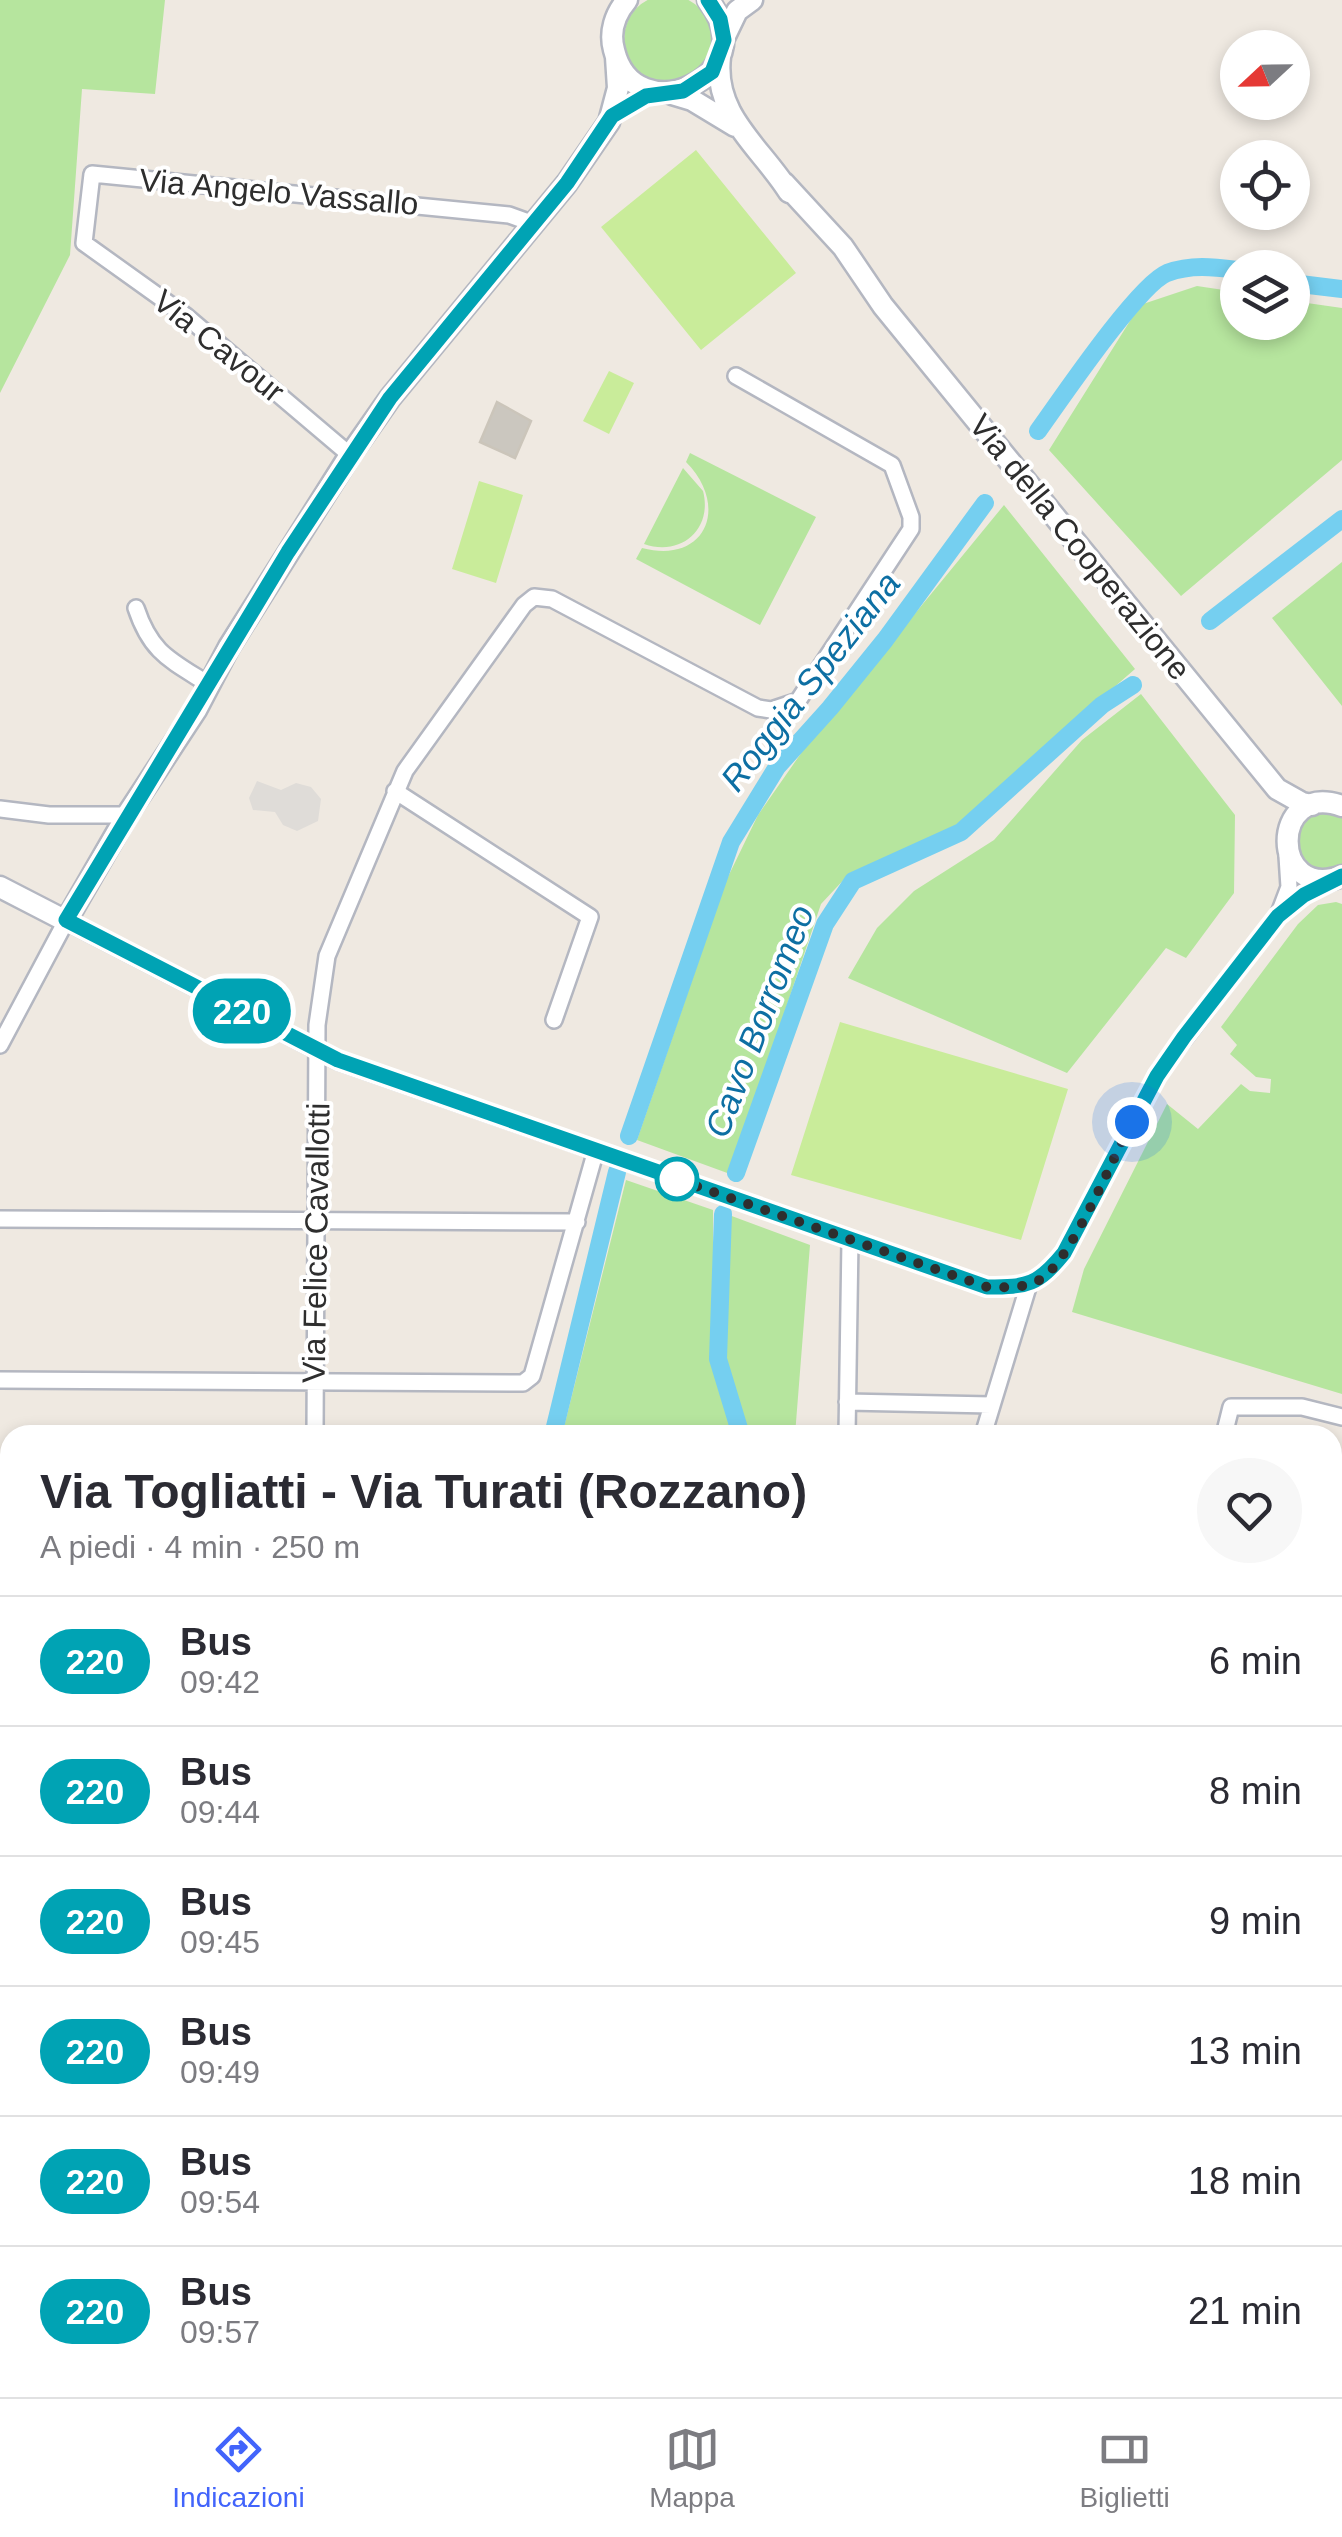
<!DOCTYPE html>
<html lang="it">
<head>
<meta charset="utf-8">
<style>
	:root { --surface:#fff; --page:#f7f7f7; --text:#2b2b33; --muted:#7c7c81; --line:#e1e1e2; --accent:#4264fb }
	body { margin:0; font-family:Arial,sans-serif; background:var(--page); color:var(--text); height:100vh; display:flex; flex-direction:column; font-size:38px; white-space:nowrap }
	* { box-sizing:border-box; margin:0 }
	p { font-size:32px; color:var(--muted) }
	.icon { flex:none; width:55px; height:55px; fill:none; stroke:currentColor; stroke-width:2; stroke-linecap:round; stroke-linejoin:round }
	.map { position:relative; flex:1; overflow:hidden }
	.side { position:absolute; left:0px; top:1425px; width:1342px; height:972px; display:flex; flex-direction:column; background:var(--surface); border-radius:30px 30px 0 0; box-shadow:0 5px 15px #0003 }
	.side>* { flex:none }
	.badge { padding:0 20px; border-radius:32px; font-size:35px; line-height:65px }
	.needle { width:65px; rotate:248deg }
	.tools { position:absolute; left:1220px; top:30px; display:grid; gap:20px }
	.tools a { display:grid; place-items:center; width:90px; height:90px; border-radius:50%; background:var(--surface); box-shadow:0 5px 15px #0003; font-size:50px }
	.you { position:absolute; width:50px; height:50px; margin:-25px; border:8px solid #fff; border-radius:50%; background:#1a73e8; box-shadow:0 0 0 15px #1a73e833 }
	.map>.badge { position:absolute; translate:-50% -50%; box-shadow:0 0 0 5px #fff }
	.round { display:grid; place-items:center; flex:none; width:105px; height:105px; border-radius:52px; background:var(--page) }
	.summary { display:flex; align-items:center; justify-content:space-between; height:170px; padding:0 40px }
	h1 { font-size:48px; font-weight:600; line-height:75px }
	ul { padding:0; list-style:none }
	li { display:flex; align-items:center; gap:30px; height:130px; padding:0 40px; border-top:2px solid var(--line) }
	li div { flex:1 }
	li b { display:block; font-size:38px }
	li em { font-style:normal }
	li .badge { min-width:110px; font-weight:700; text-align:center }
	.tabs { display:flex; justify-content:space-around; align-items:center; height:140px; border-top:2px solid var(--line); background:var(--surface); font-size:28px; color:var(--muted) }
	.tabs a { display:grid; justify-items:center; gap:5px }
	.tabs .selected { color:var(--accent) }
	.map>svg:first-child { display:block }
	.green { fill:#b6e59e }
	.pitch { fill:#c9ec9a }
	.plaza { fill:#dfdcd8 }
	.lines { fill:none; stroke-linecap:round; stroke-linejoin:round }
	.canal { stroke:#75cff0; stroke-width:18 }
	.building { fill:#cbc7bf; stroke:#cbc5ba; stroke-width:2.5 }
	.minor-casing { stroke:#b4b7c1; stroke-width:20 }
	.tertiary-casing { stroke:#b4b7c1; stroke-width:25 }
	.primary-casing { stroke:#c9c9c9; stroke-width:30 }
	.minor { stroke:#fff; stroke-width:15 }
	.tertiary { stroke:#fff; stroke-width:20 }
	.primary { stroke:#f2d163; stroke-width:25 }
	.line-casing { stroke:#fff; stroke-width:22 }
	.line { stroke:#00a3b4; stroke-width:15 }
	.walk { stroke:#2e2e2e; stroke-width:10; stroke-dasharray:0 18 }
	.stop-dot { fill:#fff; stroke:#00a3b4; stroke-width:5 }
	.labels { text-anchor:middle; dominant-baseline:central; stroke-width:8; stroke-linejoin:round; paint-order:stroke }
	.street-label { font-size:32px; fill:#2e2e2e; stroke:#fff }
	.water-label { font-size:35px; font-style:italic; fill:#0d6fa3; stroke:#fff }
</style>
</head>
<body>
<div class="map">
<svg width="1342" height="2397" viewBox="0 0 1342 2397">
	<rect width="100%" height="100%" fill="#efe9e1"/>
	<path class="green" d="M624 39a44 44 0 1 1 88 0a44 44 0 1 1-88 0Z
		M0 0H165L155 94 82 89 70 255 0 393Z
		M1197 286 1237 292 1238 322H1292L1293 301 1342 308V460L1181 596 1049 450 1140 305Z
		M690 453 816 517 760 625 636 559 642 548C706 565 730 506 686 462Z
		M683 468 703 491C713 529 681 557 644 544Z
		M1004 505 1135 669 956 825 904 852 850 873 821 904 730 1174 637 1140 726 881 758 815 804 749Z
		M1342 562V706L1272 618Z
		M1141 694 1235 815 1234 893 1186 958 1166 948 1067 1073 848 978 877 928 914 891 994 840 1082 740Z
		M1318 812 1342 816V867C1301 884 1278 829 1318 812Z
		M1336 902 1342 904V1394L1072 1312 1084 1269 1167 1104 1198 1129 1241 1084 1250 1091 1270 1093 1271 1079 1256 1077 1230 1054 1237 1045 1221 1027 1298 924 1318 905Z
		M626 1180 713 1210V1360L733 1435H562Z
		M729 1215 810 1245 795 1435H746L725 1356Z
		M1333 1680H1342V1821L1333 1830Z
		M10 1805V1908L0 1914V1811Z
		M56 2388H172L178 2397H62Z
		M535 2388H736L718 2397H542Z"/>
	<path class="pitch" d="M696 150 796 273 701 350 601 227Z
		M609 371 634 383 609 434 583 421Z
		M479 481 523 495 496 583 452 569Z
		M840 1022 1068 1089 1021 1240 791 1175Z"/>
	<path class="plaza" d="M257 781 281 790 296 783 311 787 321 799 318 821 297 831 283 825 275 812 253 810 249 798Z"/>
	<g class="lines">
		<path class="canal" d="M1292 283 1342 289
			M1038 431C1061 399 1138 285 1167 273 1191 264 1214 267 1238 270
			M1210 621 1342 519
			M629 1136 731 842 777 767 830 708 885 640 985 503
			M736 1173 825 924 853 881 961 832 1102 705 1133 685
			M723 1214 718 1359 741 1435
			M553 1435 617 1172
			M0 1787 10 1780
			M0 2247 10 2237
			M0 2308 10 2298"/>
	</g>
	<path class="building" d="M497 402 531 421 515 458 480 442Z"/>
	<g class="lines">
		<g class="minor-casing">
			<path id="minor" d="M350 455 186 316 84 243 92 174 509 215 534 224
				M136 608C151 653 170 660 208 684
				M395 791 590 917 554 1020
				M0 809 49 815H127
				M1281 913 1304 895 1334 881
				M0 1045 66 921 338 1061 987 1287C1028 1287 1038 1285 1064 1253L1161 1069 1278 916 1289 887 1287 856
				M0 1219 577 1222
				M0 1380 523 1383 532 1376 596 1150
				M847 1402 991 1405
				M315 1435 317 1025 327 956 405 771 524 605 534 597 552 599 758 708 771 710 798 701 911 529V517L892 465 736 376
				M847 1435 850 1240
				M983 1435 1029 1284
				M1224 1435 1231 1407H1302L1342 1417
				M1332 1510H1342
				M0 1531H10"/>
		</g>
		<g class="tertiary-casing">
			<path id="tertiary" d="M627 0C615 14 609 32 614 50 634 135 768 77 708 0
				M724 38 737 11 752 0
				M720 57C713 116 761 147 789 192
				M672 94 692 100 735 126
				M784 183 843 247 883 306 1277 789 1302 803 1312 805
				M1342 806C1269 780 1270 903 1342 876
				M0 887 66 921 127 815 196 710 229 647 350 455 390 398 567 183 609 122 618 88 616 57"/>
		</g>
		<g class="primary-casing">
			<path id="primary" d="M0 1567H10
				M1332 1571H1342"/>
		</g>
		<use href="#minor" class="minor"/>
		<use href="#tertiary" class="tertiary"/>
		<use href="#primary" class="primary"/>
	</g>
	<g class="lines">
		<g class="line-casing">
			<path id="line" d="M708 0 720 19 724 40 712 72 683 91 646 96 612 116 567 183 390 398 288 552 66 920 338 1060 987 1287C1028 1287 1038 1285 1064 1253L1157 1076 1184 1037 1278 916 1304 895 1342 876"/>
		</g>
		<use href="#line" class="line"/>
		<path class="walk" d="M677 1179 670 1177 987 1287C1006 1287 1025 1289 1041 1279 1072 1259 1112 1159 1132 1122"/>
	</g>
	<circle class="stop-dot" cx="677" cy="1179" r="20"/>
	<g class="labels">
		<g class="street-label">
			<text transform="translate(279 192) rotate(5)">Via Angelo Vassallo</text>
			<text transform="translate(219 346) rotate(39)">Via Cavour</text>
			<text transform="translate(1080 547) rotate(51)">Via della Cooperazione</text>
			<text transform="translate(316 1243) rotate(-89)">Via Felice Cavallotti</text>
		</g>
		<g class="water-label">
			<text transform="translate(810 681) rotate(-52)">Roggia Speziana</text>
			<text transform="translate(759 1021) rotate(-69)">Cavo Borromeo</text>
		</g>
	</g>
</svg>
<div class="tools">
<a><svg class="needle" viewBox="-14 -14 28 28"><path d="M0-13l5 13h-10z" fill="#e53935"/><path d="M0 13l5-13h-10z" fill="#7c7c81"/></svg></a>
<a><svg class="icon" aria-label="locate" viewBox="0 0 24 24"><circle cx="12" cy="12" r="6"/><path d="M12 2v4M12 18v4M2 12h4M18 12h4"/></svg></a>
<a><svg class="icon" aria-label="layers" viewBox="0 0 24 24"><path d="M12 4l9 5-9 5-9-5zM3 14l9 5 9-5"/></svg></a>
</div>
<div class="you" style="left:1132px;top:1122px"></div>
<b class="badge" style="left:242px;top:1011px;background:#00a3b4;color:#fff">220</b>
<section class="side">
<div class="summary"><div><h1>Via Togliatti - Via Turati (Rozzano)</h1><p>A piedi · 4 min · 250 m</p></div><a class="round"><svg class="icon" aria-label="heart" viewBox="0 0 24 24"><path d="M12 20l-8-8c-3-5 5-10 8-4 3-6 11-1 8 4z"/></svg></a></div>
<ul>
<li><span class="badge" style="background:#00a3b4;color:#fff">220</span><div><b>Bus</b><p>09:42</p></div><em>6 min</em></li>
<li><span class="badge" style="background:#00a3b4;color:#fff">220</span><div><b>Bus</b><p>09:44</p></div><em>8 min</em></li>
<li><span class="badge" style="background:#00a3b4;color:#fff">220</span><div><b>Bus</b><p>09:45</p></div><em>9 min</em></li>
<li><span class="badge" style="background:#00a3b4;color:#fff">220</span><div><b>Bus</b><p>09:49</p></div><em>13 min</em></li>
<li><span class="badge" style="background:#00a3b4;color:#fff">220</span><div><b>Bus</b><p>09:54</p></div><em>18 min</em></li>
<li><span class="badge" style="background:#00a3b4;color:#fff">220</span><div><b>Bus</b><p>09:57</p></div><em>21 min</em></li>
</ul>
</section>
</div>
<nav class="tabs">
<a class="selected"><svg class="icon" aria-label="directions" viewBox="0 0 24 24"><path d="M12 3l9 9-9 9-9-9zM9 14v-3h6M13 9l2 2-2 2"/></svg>Indicazioni</a>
<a><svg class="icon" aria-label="map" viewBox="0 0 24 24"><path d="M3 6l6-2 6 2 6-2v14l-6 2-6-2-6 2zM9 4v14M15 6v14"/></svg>Mappa</a>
<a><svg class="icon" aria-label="tickets" viewBox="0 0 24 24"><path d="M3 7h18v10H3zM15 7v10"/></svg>Biglietti</a>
</nav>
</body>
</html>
